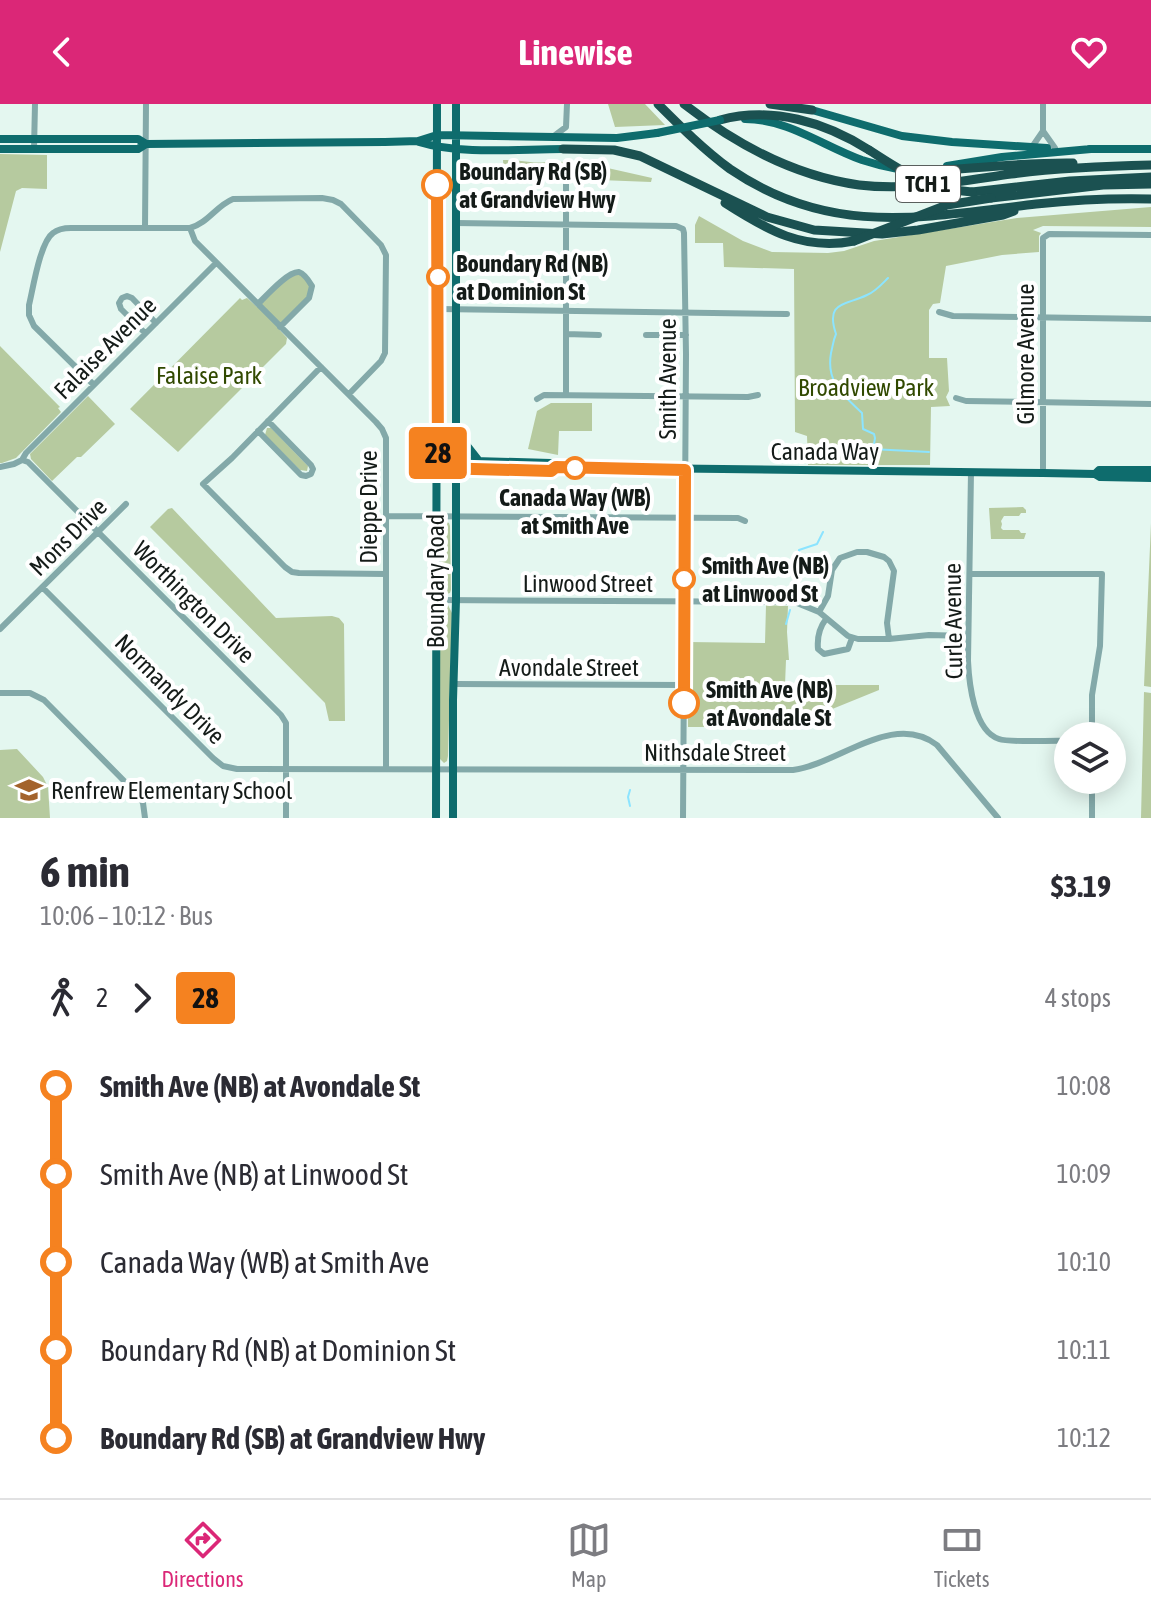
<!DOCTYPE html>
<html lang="en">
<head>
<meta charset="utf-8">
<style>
	:root { --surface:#fff; --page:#f7f7f7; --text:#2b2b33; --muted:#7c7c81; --line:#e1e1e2; --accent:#db2777 }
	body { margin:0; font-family:"Asap Condensed",sans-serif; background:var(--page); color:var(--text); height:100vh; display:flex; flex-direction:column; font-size:30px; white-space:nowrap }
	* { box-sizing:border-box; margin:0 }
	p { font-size:26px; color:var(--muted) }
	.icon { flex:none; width:44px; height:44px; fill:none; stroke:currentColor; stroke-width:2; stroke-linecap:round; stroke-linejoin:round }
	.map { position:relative; height:714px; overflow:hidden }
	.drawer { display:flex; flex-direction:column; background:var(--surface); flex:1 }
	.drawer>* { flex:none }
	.badge { padding:0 16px; border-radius:6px; font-size:28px; line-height:52px }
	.controls { position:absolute; left:1054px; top:618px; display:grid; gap:16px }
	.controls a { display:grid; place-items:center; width:72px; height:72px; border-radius:50%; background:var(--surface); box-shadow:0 4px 20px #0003; font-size:40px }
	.map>.badge { position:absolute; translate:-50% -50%; box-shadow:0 0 0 4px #fff }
	.legs { display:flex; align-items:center; gap:12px; height:88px; padding:0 40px; font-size:26px }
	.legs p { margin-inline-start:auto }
	.summary { display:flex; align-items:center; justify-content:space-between; height:136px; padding:0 40px }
	h1 { font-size:44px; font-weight:700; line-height:60px }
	ul { padding:0 40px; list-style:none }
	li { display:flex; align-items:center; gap:28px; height:88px; font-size:30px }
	li i { display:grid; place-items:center; width:12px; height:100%; margin:0 10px; background:currentColor }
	li i::after { content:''; width:20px; height:20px; margin:-10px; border:6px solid; border-radius:50%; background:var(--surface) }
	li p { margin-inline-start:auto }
	li:first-child i { background:linear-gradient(#0000 50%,currentColor 0) }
	li:last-child i { background:linear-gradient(currentColor 50%,#0000 0) }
	header { display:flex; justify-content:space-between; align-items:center; height:104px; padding:0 40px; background:var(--accent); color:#fff; font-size:36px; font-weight:700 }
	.tabs { display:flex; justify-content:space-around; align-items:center; height:112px; border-top:2px solid var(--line); background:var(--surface); font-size:22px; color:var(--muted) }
	.tabs a { display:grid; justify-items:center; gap:4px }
	.tabs .current { color:var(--accent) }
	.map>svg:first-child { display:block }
	.green { fill:#b6ca9f }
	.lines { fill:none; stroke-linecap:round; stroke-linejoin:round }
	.stream { stroke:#8ce4ff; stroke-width:2 }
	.minor { stroke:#83a9a9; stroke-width:6 }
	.major { stroke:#0e6c6d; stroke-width:8 }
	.highway { stroke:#1b5151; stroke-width:9 }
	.major-bridge { stroke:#0e6c6d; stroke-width:8 }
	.highway-bridge { stroke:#1b5151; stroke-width:9 }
	.line-1-casing { stroke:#fff; stroke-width:18 }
	.line-1 { stroke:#f58220; stroke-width:12 }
	.stop-1-dot { fill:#fff; stroke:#f58220; stroke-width:4 }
	.labels { text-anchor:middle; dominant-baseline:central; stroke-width:8; stroke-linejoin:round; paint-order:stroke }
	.shield { fill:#fff; stroke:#5a5f5d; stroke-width:2 }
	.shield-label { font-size:22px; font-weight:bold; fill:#141b18 }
	.stop-label { font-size:24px; font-weight:bold; fill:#141b18; stroke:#fff; text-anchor:start }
	.street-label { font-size:24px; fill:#141b18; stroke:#fff }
	.park-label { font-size:24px; fill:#314900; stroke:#fff }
	.poi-label { font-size:24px; fill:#141b18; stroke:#fff; text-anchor:start }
</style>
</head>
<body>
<header><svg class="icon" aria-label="back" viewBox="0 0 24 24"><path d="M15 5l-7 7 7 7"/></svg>Linewise<svg class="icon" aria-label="heart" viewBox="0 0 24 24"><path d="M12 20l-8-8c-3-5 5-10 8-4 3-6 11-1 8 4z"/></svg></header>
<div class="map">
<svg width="1151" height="714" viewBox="0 0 1151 714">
	<rect width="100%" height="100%" fill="#e4f7f0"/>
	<path class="green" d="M608 0H645L665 21 615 23Z
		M0 50 47 51V85L22 84 16 87 0 148Z
		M503 56C512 56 521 57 530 58 542 60 552 56 564 58V73C557 77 544 77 538 73L504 74Z
		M570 58H581L652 74 651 78 574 75 570 73Z
		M1151 103V123L1043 122 1033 126 1041 129 1039 132V148L1002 151 946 162 940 199 933 200 929 206V254H947L949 287 946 293 950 302 931 303 930 361H808L807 332 795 328 794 165 724 163 723 139H695V121L699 112 743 137 772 148 828 149 844 147 874 137 1017 114Z
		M297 170 302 172 309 179V192L277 223 287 234 286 240 178 348 130 305 240 194 242 196 247 194 257 203 289 171Z
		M0 242 60 303 58 304 61 308 16 354 2 359H0Z
		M88 292 115 320 81 353H77L52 377 31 355 30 350Z
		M551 299H592V327H559L558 351 528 345 537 307Z
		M267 324H271L308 362 307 367 300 366 265 331Z
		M1023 403 1026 406V409H1021L1019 412H1004L1001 417 1002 420 1001 424 1003 426H1019L1021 429H1026L1024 435H991L989 404Z
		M172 404 276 514 332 512 339 514 344 520 345 617H329L325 599 150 423 168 405Z
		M445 417 449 419 450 422 451 486 450 489 446 490 440 487V421L441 418Z
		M1151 419V583L1144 582Z
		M442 501H448L452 509 448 652 447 657 444 659 440 655V504Z
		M766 501 788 502 787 528 789 556H786L785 581H879V586L788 623H688V538L765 539Z
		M1144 588 1151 589V714H1141Z
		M17 645 43 673 48 683 50 714H0V646Z"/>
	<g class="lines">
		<path class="stream" d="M871 345 929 348
			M868 349 870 342 874 340 875 334 874 330 863 325 862 309C842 290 826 278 831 249 833 241 833 237 836 230 825 197 845 202 867 191 875 188 882 180 888 174
			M795 491 800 472 798 458 799 446 817 440 823 428
			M786 520 790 506
			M630 686 628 693 630 702"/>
		<path class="minor" d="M1043 27 1055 44
			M554 32 566 23 567 0
			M1032 43 1043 27V0
			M34 45 35 0
			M455 119 676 122 683 125 684 129 686 250 683 714
			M145 124 146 0
			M190 124 195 137 376 318 382 325 386 334V665
			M258 200C266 192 288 167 299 168 305 170 309 177 312 182L309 194 280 223
			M438 205 787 210
			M939 208 953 212 1151 215
			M145 229 121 205 119 199 122 194 127 192 132 194 156 219
			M566 230 599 231
			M646 231H686
			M321 263 232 354 203 380 285 463 292 468 299 469 386 470
			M94 281 34 222 29 211V201C33 185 40 138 53 129 58 125 65 124 71 124H190C208 119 216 102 233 95L322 94 333 96 341 100 381 141 386 151 385 249 381 257 349 290
			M566 291V78
			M956 294 966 297 1151 300
			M537 295 544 291 748 293 758 291
			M258 327 301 371 306 372 311 370 313 365 311 361 268 317
			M22 356 26 349 216 159
			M0 363 14 360 22 356 28 358 281 611 286 619V714
			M971 368 968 557C969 579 974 627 999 635 1010 639 1053 636 1068 637
			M1043 369V134L1049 130 1151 131
			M386 412 738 414 745 417
			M970 470H1102L1100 542 1092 591V632
			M43 484 213 654 223 662 237 665 793 666C839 660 893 607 937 641L998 714
			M437 496 788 498 797 499 819 508 848 532 858 535H889L929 531 968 532
			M819 508 828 492 832 466 840 454 857 448H867L884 453 889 457 894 467 887 519 889 535
			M826 515C819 524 817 534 818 545L824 550 848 545 852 534
			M0 525 126 400
			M454 580 684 581
			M0 589H30L44 596 138 691 143 699 145 714
			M1092 714V676"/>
		<path class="major" d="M812 6 902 32 952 38 1047 44
			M745 15C788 15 823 42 862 56 874 60 886 63 898 65
			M0 35H138L146 40 385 38 418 37 437 31 617 34 657 29
			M419 38C461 51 518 45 563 45
			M0 45H138L146 40
			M1089 45H1151
			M947 62 1002 53 1091 45
			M457 329 479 357
			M438 356 551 359 556 363
			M438 364 551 367 556 363 1043 369 1095 370 1100 373 1151 374
			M1095 370 1099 366H1151
			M436 714 437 0
			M453 714V596L456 496V0"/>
		<path class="highway" d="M658 0C681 23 704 46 730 65 831 134 924 113 1036 100 1074 96 1112 94 1151 95
			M684 0C734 39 795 72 859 81 909 87 961 77 1011 70 1058 64 1104 62 1151 61
			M770 0 812 6
			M720 16C772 2 825 18 869 46
			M563 45 614 46 640 52 767 113 814 126 882 130 918 126 1003 111 1014 107
			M919 67C970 66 1021 58 1073 59
			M972 88 1070 77 1151 73
			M991 94 1103 81 1151 80
			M725 99C767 126 803 147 854 137"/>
		<path class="major-bridge" d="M657 29 720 16"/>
		<path class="highway-bridge" d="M869 46C904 69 928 85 972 88
			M854 137 947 101 991 94"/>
	</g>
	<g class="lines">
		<g class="line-1-casing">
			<path id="line-1" d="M437 81 438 364 551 367 556 363 685 366 684 599"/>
		</g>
		<use href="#line-1" class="line-1"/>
	</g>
	<defs>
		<g id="school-bare" transform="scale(2.16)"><path d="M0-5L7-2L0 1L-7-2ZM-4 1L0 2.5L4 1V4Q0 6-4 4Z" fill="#a3632c" stroke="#fff" stroke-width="2.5" paint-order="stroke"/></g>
	</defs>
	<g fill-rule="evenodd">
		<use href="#school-bare" x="29" y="686"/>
	</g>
	<g class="stop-1-dot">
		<circle cx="437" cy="81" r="14"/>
		<circle cx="438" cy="173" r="10"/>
		<circle cx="575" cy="364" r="10"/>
		<circle cx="684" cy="475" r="10"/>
		<circle cx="684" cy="599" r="14"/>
	</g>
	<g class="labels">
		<rect class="shield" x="896" y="62" width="64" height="36" rx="6"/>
		<g class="shield-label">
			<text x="928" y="80">TCH 1</text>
		</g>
		<g class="stop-label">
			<text x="459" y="67">Boundary Rd (SB)<tspan x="459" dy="28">at Grandview Hwy</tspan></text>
			<text x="456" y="159">Boundary Rd (NB)<tspan x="456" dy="28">at Dominion St</tspan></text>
			<text x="575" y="393" text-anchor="middle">Canada Way (WB)<tspan x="575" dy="28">at Smith Ave</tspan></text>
			<text x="702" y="461">Smith Ave (NB)<tspan x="702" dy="28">at Linwood St</tspan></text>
			<text x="706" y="585">Smith Ave (NB)<tspan x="706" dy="28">at Avondale St</tspan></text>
		</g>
		<g class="street-label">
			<text transform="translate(105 244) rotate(-45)">Falaise Avenue</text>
			<text transform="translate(1025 250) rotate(-90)">Gilmore Avenue</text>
			<text transform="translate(667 275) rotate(-90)">Smith Avenue</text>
			<text x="825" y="347">Canada Way</text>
			<text transform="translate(368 403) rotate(-90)">Dieppe Drive</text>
			<text transform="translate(68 433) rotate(-45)">Mons Drive</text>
			<text transform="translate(435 477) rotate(-90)">Boundary Road</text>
			<text x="588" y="479">Linwood Street</text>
			<text transform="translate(194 498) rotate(45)">Worthington Drive</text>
			<text transform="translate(953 517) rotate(-91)">Curle Avenue</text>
			<text x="569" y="563">Avondale Street</text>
			<text transform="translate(170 585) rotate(45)">Normandy Drive</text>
			<text x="715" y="648">Nithsdale Street</text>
		</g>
		<g class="park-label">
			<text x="209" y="271">Falaise Park</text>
			<text x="866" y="283">Broadview Park</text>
		</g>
		<g class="poi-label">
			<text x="51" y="686">Renfrew Elementary School</text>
		</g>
	</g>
</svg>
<div class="controls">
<a><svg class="icon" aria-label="layers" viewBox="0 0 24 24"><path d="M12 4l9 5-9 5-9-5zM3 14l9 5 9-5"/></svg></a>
</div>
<b class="badge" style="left:438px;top:349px;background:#f58220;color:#111">28</b>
</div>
<section class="drawer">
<div class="summary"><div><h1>6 min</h1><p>10:06 – 10:12 · Bus</p></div><b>$3.19</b></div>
<div class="legs"><svg class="icon" aria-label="walk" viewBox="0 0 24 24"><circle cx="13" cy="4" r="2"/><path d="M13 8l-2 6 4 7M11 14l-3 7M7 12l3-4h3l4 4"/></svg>2<svg class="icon" aria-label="forward" viewBox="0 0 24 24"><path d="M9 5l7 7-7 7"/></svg><b class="badge" style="background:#f58220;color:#111">28</b><p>4 stops</p></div>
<ul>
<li><i style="color:#f58220"></i><b>Smith Ave (NB) at Avondale St</b><p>10:08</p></li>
<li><i style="color:#f58220"></i><span>Smith Ave (NB) at Linwood St</span><p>10:09</p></li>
<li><i style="color:#f58220"></i><span>Canada Way (WB) at Smith Ave</span><p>10:10</p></li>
<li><i style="color:#f58220"></i><span>Boundary Rd (NB) at Dominion St</span><p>10:11</p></li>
<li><i style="color:#f58220"></i><b>Boundary Rd (SB) at Grandview Hwy</b><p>10:12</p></li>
</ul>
</section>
<nav class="tabs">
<a class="current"><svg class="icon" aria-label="directions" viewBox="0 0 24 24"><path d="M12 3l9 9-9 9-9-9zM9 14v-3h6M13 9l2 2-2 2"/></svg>Directions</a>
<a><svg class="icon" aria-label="map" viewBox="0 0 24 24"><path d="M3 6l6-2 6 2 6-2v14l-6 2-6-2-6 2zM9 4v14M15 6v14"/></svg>Map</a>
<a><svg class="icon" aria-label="tickets" viewBox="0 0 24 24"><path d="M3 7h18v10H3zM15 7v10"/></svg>Tickets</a>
</nav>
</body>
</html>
